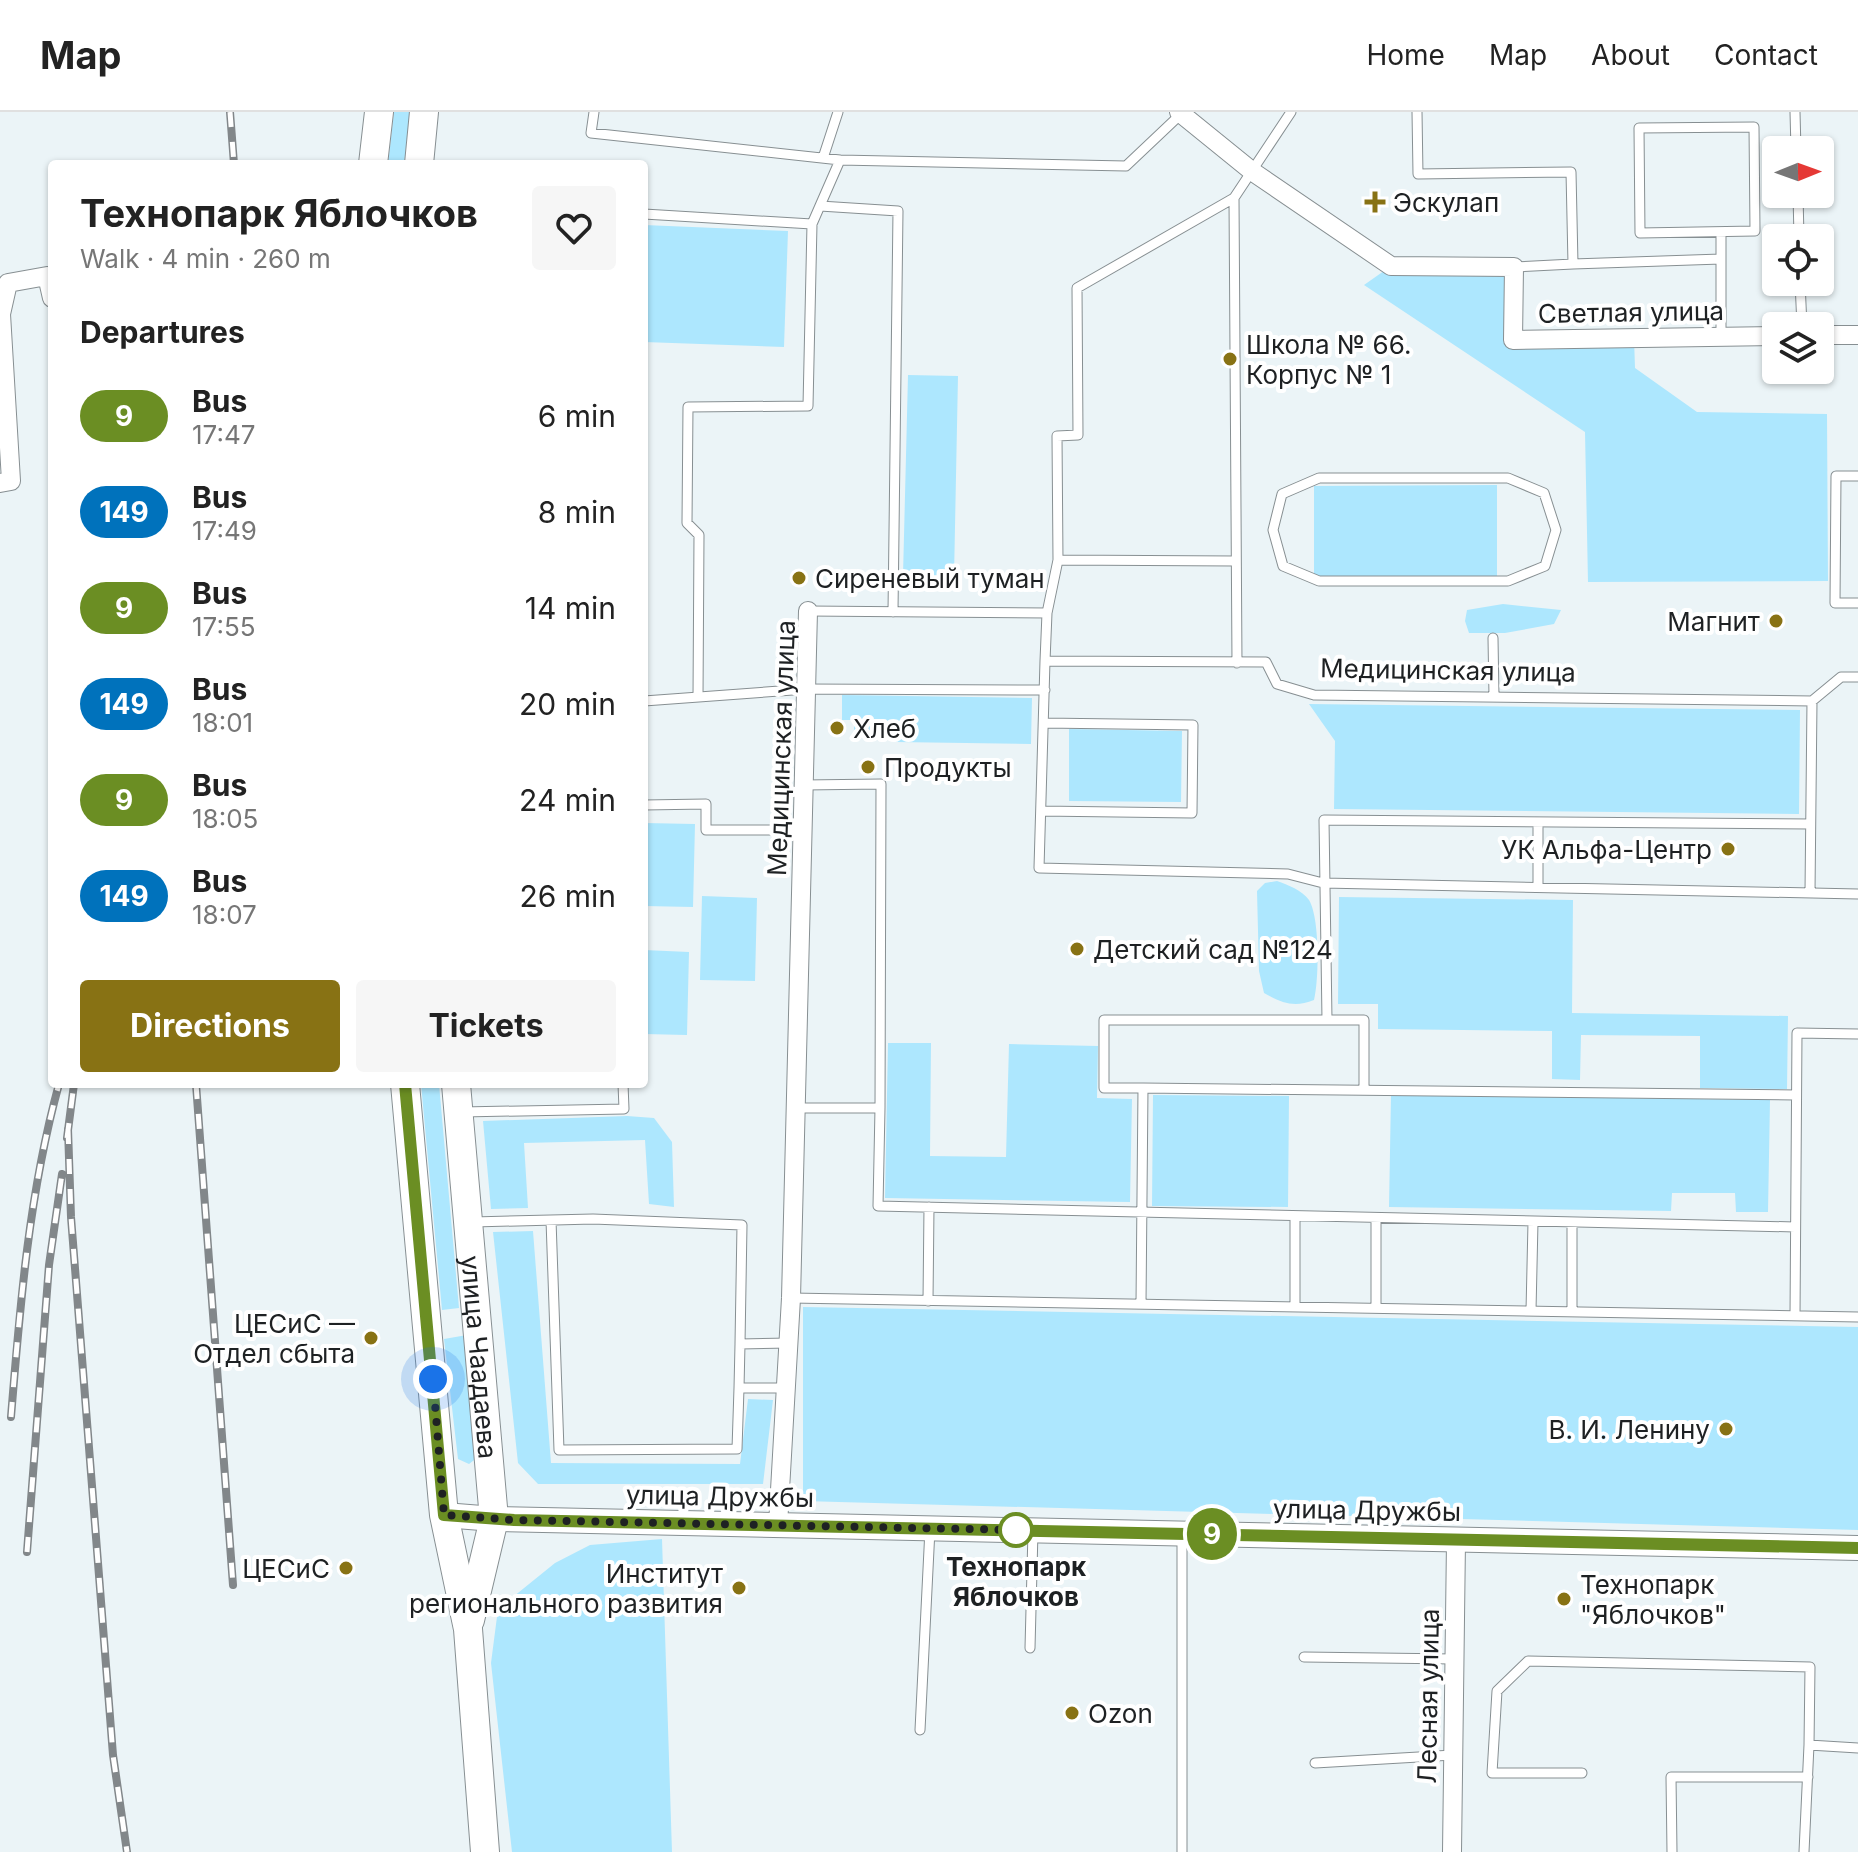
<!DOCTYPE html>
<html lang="en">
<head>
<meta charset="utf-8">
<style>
	:root { --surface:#fff; --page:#f6f6f6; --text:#222; --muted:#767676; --line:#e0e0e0; --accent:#887214 }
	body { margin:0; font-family:Inter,sans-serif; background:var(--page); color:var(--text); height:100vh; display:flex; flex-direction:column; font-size:30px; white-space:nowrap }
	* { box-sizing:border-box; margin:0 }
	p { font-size:26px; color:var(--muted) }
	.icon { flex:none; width:44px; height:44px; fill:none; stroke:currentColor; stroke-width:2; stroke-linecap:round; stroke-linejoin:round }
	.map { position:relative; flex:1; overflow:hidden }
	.drawer { position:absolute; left:48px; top:48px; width:600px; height:928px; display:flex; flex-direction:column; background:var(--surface); border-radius:8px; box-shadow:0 2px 6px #0004 }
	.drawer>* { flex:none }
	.badge { padding:0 16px; border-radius:26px; font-size:28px; line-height:52px }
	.needle { width:52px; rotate:89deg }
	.controls { position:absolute; left:1762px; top:24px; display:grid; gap:16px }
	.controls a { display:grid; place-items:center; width:72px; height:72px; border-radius:8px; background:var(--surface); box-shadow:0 2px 6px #0004; font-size:40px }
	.you { position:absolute; width:40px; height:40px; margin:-20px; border:6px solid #fff; border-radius:50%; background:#1a73e8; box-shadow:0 0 0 12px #1a73e833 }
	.map>.badge { position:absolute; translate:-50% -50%; box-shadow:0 0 0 4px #fff }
	h2 { padding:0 32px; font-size:30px; line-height:72px }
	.round { display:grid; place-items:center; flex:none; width:84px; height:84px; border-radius:8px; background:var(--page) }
	.headline { display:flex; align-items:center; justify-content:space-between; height:136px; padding:0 32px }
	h1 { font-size:38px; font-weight:700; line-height:60px }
	.action { display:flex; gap:16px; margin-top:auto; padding:16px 32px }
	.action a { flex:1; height:92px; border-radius:8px; background:var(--accent); color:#fff; font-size:32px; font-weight:700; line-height:92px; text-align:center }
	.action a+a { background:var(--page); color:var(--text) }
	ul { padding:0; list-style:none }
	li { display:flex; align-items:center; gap:24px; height:96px; padding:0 32px }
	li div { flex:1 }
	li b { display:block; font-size:30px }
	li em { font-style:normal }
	li .badge { min-width:88px; font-weight:700; text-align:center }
	header { display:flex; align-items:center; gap:48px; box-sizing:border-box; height:112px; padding:0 40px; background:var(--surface); border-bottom:2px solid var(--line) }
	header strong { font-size:38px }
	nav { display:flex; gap:44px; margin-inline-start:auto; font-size:28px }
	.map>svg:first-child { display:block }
	.green { fill:#ade7fe }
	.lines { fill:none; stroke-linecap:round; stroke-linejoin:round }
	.lane-casing { stroke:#878f92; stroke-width:11 }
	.street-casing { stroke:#878f92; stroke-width:20 }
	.secondary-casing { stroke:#878f92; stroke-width:26 }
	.primary-casing { stroke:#878f92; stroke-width:30 }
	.lane { stroke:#fff; stroke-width:9 }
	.street { stroke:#fff; stroke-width:18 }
	.secondary { stroke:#fff; stroke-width:24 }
	.primary { stroke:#fff; stroke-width:28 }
	.rail-casing { stroke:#82878a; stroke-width:8 }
	.rail { stroke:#fff; stroke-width:5; stroke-dasharray:15; stroke-linecap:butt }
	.line-casing { stroke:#fff; stroke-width:18 }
	.line { stroke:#6b8e23; stroke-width:12 }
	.walk { stroke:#1e2123; stroke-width:8; stroke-dasharray:0 14.4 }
	.poi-dot { fill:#887214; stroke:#fff; stroke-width:3 }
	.stop-dot { fill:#fff; stroke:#6b8e23; stroke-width:4 }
	.labels { text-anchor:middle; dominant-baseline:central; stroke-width:8; stroke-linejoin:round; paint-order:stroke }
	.poi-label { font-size:26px; fill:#1e2123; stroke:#fff; text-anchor:start }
	.street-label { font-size:26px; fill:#1e2123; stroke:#fff }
	.stop-label { font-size:26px; font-weight:bold; fill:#1e2123; stroke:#fff }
</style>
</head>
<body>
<header>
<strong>Map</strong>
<nav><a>Home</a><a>Map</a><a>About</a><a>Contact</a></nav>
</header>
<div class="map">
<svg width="1858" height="1740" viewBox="0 0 1858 1740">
	<rect width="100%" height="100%" fill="#ebf4f7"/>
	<path class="green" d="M394 0H410L404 52H388Z
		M644 113 788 119 784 235 644 230Z
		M1391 154 1514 155V228L1634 226 1635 256 1697 300 1827 302 1828 469 1588 470 1585 320 1364 173Z
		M908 263 958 264 954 465 903 464Z
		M1497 373V464L1314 465V374Z
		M1503 492 1561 498 1554 512 1505 521H1469L1465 509 1467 498Z
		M842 583 1032 586 1031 632 896 630V618H854V608H842Z
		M1309 592 1800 598 1799 702 1334 697 1335 629Z
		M1069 617 1182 619 1181 690 1069 689Z
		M644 711 695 712 693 795 644 794Z
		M1277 769C1288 773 1302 778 1309 788 1320 806 1319 868 1314 888 1294 896 1282 891 1264 881L1259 859 1257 779 1265 771Z
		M702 784 757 786 755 869 700 868Z
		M1339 785 1573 788 1572 901 1788 904 1787 977 1700 976V924L1581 923 1580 968 1552 967V919L1378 917V892H1338Z
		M644 838 689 840 687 923 644 922Z
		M888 931H931L930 1044 1006 1045 1009 932 1098 934 1097 986 1132 987 1130 1090 885 1086Z
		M421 972H439L459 1196 442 1198Z
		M1153 983 1289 984 1288 1095 1152 1094Z
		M1391 983 1770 988 1768 1100H1736L1735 1081H1672L1671 1099 1389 1095Z
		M627 1004 654 1006 672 1030 674 1095 649 1092 645 1028 524 1031 528 1096 491 1097 483 1009Z
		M533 1119 551 1351 740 1352 748 1287 773 1288 763 1372H538L518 1351 493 1120Z
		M803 1195 1858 1215V1418L803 1389Z
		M467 1223 478 1345 469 1352 458 1347 444 1227Z
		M662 1427 672 1740H512L491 1551 498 1497 555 1451 590 1433Z"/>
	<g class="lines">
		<g class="lane-casing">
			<path id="lane" d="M594 0 591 21 840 48 812 112
				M1417 0 1418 62 1571 60 1573 152 1721 147V224
				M1795 0 1796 38
				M1754 15 1755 119 1640 121 1639 16Z
				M823 46 838 0
				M840 48 1126 54 1181 2
				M1798 82 1799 126
				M1234 86 1077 176 1078 323 1057 324 1058 448 1235 449
				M820 94 898 99 893 500
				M644 102 812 112 808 294 688 295 687 411 699 423 698 585
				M1721 147V120
				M1514 155 1573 152
				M1800 170 1802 214
				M1858 364H1836L1835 491H1858
				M1319 366H1508L1544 381 1556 418 1545 454 1508 469H1319L1283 454 1273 418 1282 382Z
				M808 499 1047 501 1045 549 1266 550 1277 572 1314 583 1812 589 1841 565H1858
				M1047 501 1058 448
				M1493 526 1494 585
				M1045 549 1039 756 1288 762 1323 771 1858 782
				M1237 551 1234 86 1291 0
				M644 589 807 577 1045 578
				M644 693 706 692V718H803
				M1041 699 1192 701 1193 613 1044 611
				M1538 774V710
				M1810 781 1812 589
				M1327 908 1324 708 1810 712
				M1143 976H1104V908H1364V978
				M796 996H880L881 672 804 673
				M880 996 878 1094 1795 1115
				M462 1000 624 997 623 972
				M1376 1106V1196
				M551 1108 559 1338 737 1337 739 1276
				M473 1110 593 1107 742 1113 740 1232 789 1231
				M1572 1111V1200
				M791 1186 1858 1205
				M928 1189 929 1095
				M1141 1192 1143 976 1795 983
				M1295 1195V1104
				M1531 1199 1533 1110
				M1795 1204 1797 921 1858 922
				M740 1232 739 1276H786
				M1030 1536 1033 1419
				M1304 1545 1454 1547
				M920 1618 930 1417
				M1315 1651 1453 1643
				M1582 1661H1492L1497 1579 1528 1549 1810 1555 1809 1633 1858 1636
				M1182 1740V1422
				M1672 1740 1671 1665H1808
				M1804 1740 1809 1633"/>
		</g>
		<g class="street-casing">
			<path id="street" d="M1179 0 1253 60 1391 154 1514 155 1513 228 1776 224
				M1820 223H1858
				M0 371 11 369 1 202 8 171 47 164 52 186
				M778 1413 791 1186 808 499
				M1452 1740 1456 1429"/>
		</g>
		<g class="secondary-casing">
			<path id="secondary" d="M444 1403 494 1407 1858 1436"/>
		</g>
		<g class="primary-casing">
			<g id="primary">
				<path d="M373 52 379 0"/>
				<path d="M419 52 424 0"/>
				<path d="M405 972 444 1403 468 1517 485 1740"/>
				<path id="s1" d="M456 972 494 1407 470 1508"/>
			</g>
		</g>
		<use href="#lane" class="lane"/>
		<use href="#street" class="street"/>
		<use href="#secondary" class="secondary"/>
		<use href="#primary" class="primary"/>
		<g class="rail-casing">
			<path id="rail" d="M230 0 234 52
				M196 972 233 1473
				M68 1017 71 1105 113 1643 127 1740
				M67 1026 74 972
				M11 1305C20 1193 29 1081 59 972
				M27 1440 49 1153 62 1062"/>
		</g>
		<use href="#rail" class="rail"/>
	</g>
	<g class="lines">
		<g class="line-casing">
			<path id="line" d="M405 972 444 1403 514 1408 1858 1436"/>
		</g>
		<use href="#line" class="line"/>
		<path class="walk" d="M433 1267 444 1403 514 1408 1016 1418"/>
	</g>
	<g class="poi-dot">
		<path d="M1371 78h8v8h8v8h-8v8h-8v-8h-8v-8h8z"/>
		<circle cx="1230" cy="247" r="8"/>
		<circle cx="799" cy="466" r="8"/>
		<circle cx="1776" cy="509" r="8"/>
		<circle cx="837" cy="616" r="8"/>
		<circle cx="868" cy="655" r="8"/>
		<circle cx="1728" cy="737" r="8"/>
		<circle cx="1077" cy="837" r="8"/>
		<circle cx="371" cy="1226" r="8"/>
		<circle cx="1726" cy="1317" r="8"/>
		<circle cx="346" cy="1456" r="8"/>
		<circle cx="739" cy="1476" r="8"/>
		<circle cx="1564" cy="1487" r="8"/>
		<circle cx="1072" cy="1601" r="8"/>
	</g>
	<circle class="stop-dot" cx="1016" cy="1418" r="16"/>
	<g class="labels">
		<g class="poi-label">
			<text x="1393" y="90">Эскулап</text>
			<text x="1246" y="232">Школа № 66.<tspan x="1246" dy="30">Корпус № 1</tspan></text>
			<text x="815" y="466">Сиреневый туман</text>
			<text x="1760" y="509" text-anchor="end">Магнит</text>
			<text x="853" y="616">Хлеб</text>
			<text x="884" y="655">Продукты</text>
			<text x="1712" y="737" text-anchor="end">УК Альфа-Центр</text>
			<text x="1093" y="837">Детский сад №124</text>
			<text x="355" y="1211" text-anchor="end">ЦЕСиС —<tspan x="355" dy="30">Отдел сбыта</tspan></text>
			<text x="1710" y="1317" text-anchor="end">В. И. Ленину</text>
			<text x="330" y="1456" text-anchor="end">ЦЕСиС</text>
			<text x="723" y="1461" text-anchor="end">Институт<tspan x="723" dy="30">регионального развития</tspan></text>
			<text x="1580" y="1472">Технопарк<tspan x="1580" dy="30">"Яблочков"</tspan></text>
			<text x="1088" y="1601">Ozon</text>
		</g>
		<g class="street-label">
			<text transform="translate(1631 200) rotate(-1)">Светлая улица</text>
			<text transform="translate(1448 558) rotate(1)">Медицинская улица</text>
			<text transform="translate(781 636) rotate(-88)">Медицинская улица</text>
			<text stroke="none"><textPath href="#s1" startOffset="274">улица Чаадаева</textPath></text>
			<text transform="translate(720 1384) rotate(1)">улица Дружбы</text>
			<text transform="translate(1367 1398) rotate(1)">улица Дружбы</text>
			<text transform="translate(1428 1584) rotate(-89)">Лесная улица</text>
		</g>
		<g class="stop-label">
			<text x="1016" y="1454">Технопарк<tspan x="1016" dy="30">Яблочков</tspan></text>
		</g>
	</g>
</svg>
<div class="controls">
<a><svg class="needle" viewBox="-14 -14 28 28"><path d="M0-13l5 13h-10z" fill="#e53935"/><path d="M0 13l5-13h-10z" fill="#767676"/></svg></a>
<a><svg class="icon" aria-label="locate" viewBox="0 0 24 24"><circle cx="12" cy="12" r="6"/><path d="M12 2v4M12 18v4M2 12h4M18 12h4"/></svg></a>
<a><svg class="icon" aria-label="layers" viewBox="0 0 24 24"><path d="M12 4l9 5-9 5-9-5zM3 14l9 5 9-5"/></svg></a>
</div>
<div class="you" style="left:433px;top:1267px"></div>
<b class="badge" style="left:1212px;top:1422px;background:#6b8e23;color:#fff">9</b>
<section class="drawer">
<div class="headline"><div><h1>Технопарк Яблочков</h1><p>Walk · 4 min · 260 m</p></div><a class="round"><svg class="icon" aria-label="heart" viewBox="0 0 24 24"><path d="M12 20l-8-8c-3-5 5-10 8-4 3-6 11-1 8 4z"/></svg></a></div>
<h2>Departures</h2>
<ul>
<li><span class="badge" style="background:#6b8e23;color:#fff">9</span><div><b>Bus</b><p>17:47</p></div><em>6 min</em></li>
<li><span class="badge" style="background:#0072bc;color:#fff">149</span><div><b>Bus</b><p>17:49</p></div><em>8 min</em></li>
<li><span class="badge" style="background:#6b8e23;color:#fff">9</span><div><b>Bus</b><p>17:55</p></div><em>14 min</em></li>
<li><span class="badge" style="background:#0072bc;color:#fff">149</span><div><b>Bus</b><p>18:01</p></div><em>20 min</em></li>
<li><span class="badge" style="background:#6b8e23;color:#fff">9</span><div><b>Bus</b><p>18:05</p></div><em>24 min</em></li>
<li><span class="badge" style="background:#0072bc;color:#fff">149</span><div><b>Bus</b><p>18:07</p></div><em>26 min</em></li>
</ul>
<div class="action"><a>Directions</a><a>Tickets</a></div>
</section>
</div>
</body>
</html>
